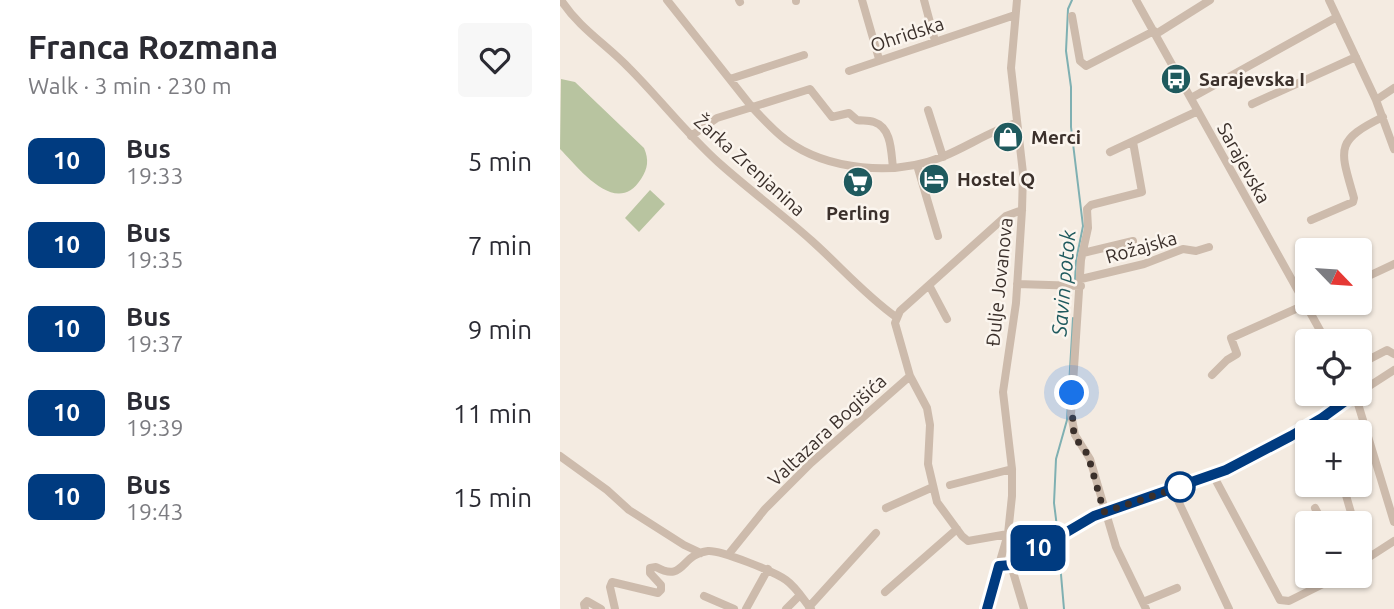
<!DOCTYPE html>
<html lang="en">
<head>
<meta charset="utf-8">
<style>
	:root { --surface:#fff; --page:#f7f7f7; --text:#2b2b33; --muted:#7c7c81 }
	body { margin:0; font-family:Ubuntu,sans-serif; background:var(--page); color:var(--text); height:100vh; display:flex; flex-direction:column; font-size:26px; white-space:nowrap }
	* { box-sizing:border-box; margin:0 }
	p { font-size:23px; color:var(--muted) }
	.icon { flex:none; width:38px; height:38px; fill:none; stroke:currentColor; stroke-width:2; stroke-linecap:round; stroke-linejoin:round }
	.map { position:relative; flex:1; overflow:hidden }
	.panel { display:flex; flex-direction:column; background:var(--surface); width:560px }
	.panel>* { flex:none }
	.badge { padding:0 14px; border-radius:10px; font-size:24px; line-height:46px }
	.needle { width:46px; rotate:115deg }
	.controls { position:absolute; left:735px; top:238px; display:grid; gap:14px }
	.controls a { display:grid; place-items:center; width:77px; height:77px; border-radius:7px; background:var(--surface); box-shadow:0 2px 5px #0004; font-size:35px }
	.you { position:absolute; width:35px; height:35px; margin:-18px; border:5px solid #fff; border-radius:50%; background:#1a73e8; box-shadow:0 0 0 10px #1a73e833 }
	.map>.badge { position:absolute; translate:-50% -50%; box-shadow:0 0 0 4px #fff }
	.round { display:grid; place-items:center; flex:none; width:74px; height:74px; border-radius:7px; background:var(--page) }
	.headline { display:flex; align-items:center; justify-content:space-between; height:119px; padding:0 28px }
	h1 { font-size:33px; font-weight:700; line-height:52px }
	ul { padding:0; list-style:none }
	li { display:flex; align-items:center; gap:21px; height:84px; padding:0 28px }
	li div { flex:1 }
	li b { display:block; font-size:26px }
	li em { font-style:normal }
	li .badge { min-width:77px; font-weight:700; text-align:center }
	main { display:flex; flex:1; min-height:0 }
	.map>svg:first-child { display:block }
	.green { fill:#b8c4a0 }
	.lines { fill:none; stroke-linecap:round; stroke-linejoin:round }
	.stream { stroke:#7fb0b2; stroke-width:2 }
	.minor { stroke:#cdbbac; stroke-width:8 }
	.line-casing { stroke:#fff; stroke-width:16 }
	.line { stroke:#003b80; stroke-width:10 }
	.walk { stroke:#3b302b; stroke-width:7; stroke-dasharray:0 12.6 }
	.stop-dot { fill:#fff; stroke:#003b80; stroke-width:3.5 }
	.labels { text-anchor:middle; dominant-baseline:central; stroke-width:5; stroke-linejoin:round; paint-order:stroke }
	.street-label { font-size:19px; fill:#3b302b; stroke:#fbf5ee }
	.poi-label { font-size:19px; font-weight:bold; fill:#3b302b; stroke:#fbf5ee; text-anchor:start }
	.water-label { font-size:21px; font-style:italic; fill:#1f5a5e; stroke:#fbf5ee }
</style>
</head>
<body>
<main>
<section class="panel">
<div class="headline"><div><h1>Franca Rozmana</h1><p>Walk · 3 min · 230 m</p></div><a class="round"><svg class="icon" aria-label="heart" viewBox="0 0 24 24"><path d="M12 20l-8-8c-3-5 5-10 8-4 3-6 11-1 8 4z"/></svg></a></div>
<ul>
<li><span class="badge" style="background:#003b80;color:#fff">10</span><div><b>Bus</b><p>19:33</p></div><em>5 min</em></li>
<li><span class="badge" style="background:#003b80;color:#fff">10</span><div><b>Bus</b><p>19:35</p></div><em>7 min</em></li>
<li><span class="badge" style="background:#003b80;color:#fff">10</span><div><b>Bus</b><p>19:37</p></div><em>9 min</em></li>
<li><span class="badge" style="background:#003b80;color:#fff">10</span><div><b>Bus</b><p>19:39</p></div><em>11 min</em></li>
<li><span class="badge" style="background:#003b80;color:#fff">10</span><div><b>Bus</b><p>19:43</p></div><em>15 min</em></li>
</ul>
</section>
<div class="map">
<svg width="834" height="609" viewBox="0 0 834 609">
	<rect width="100%" height="100%" fill="#f4ebe1"/>
	<path class="green" d="M1 79 15 82 84 148C89 160 88 168 81 179 56 218 19 168 0 149Z
		M90 190 105 204 79 232 65 218Z"/>
	<g class="lines">
		<path class="stream" d="M512 0 508 9 506 51 511 87V127L523 226 516 261 515 281
			M498 535 494 503 496 459 507 420 513 318
			M498 540 504 609"/>
		<path class="minor" d="M1 0C19 28 47 45 69 68 100 99 126 133 158 162 188 189 222 214 252 241 280 266 305 295 336 317
			M107 0 191 106C202 118 213 130 226 140 268 171 335 176 382 157 407 147 430 131 456 123
			M179 0 180 2
			M236 0V1
			M302 0 319 59
			M364 0 375 41
			M576 0 766 341
			M769 0 816 100 834 149
			M512 16 520 61 526 66 594 31
			M596 34 650 0
			M289 71 455 15
			M170 79 244 55
			M631 98 777 17
			M816 100 834 88
			M692 104 796 57
			M368 110 383 157
			M131 136 157 118 250 89 272 117 289 113 297 120C302 121 308 120 314 122 332 128 331 152 333 168
			M573 142 582 192 531 205 527 209 528 228 521 260 511 414 515 435 530 459 556 547 586 609
			M550 152 638 111
			M357 165 378 236
			M751 220 793 202 794 198C780 149 774 141 823 117
			M523 253 573 241
			M521 279 584 264 623 249 636 251 649 247
			M800 280 834 264
			M457 284 521 286
			M369 285 387 319
			M800 364 827 350 834 354
			M652 375 667 360 677 354 671 338 749 303
			M800 392 834 370
			M795 394 834 522
			M762 418 767 432
			M0 456 47 490 69 510 124 545 141 553
			M653 475 720 600 729 601 779 576
			M390 485 452 469
			M783 485 794 523
			M613 490 669 609
			M326 508 373 487
			M755 508 763 523
			M448 534 408 541 402 536 377 502 368 464 370 425 367 408 350 376 335 323 340 311 446 216 462 210
			M800 541 806 559
			M168 555 205 509 251 463 350 376
			M800 563 834 541
			M451 565 464 609
			M439 566 451 565 534 516 665 470 731 436 798 394
			M325 592 397 529
			M144 596 174 609
			M583 602 617 588
			M249 607 316 533
			M25 609 24 604 27 601 41 609
			M55 609 50 587 52 582 98 593 101 590V585L90 573V568L96 567C125 583 120 554 148 551 161 550 215 572 226 580 236 587 243 599 251 609
			M186 609 208 569
			M226 609 240 595
			M426 609 448 534 452 496V469L443 392 456 303 462 210 463 173 451 68 457 0"/>
	</g>
	<g class="lines">
		<g class="line-casing">
			<path id="line" d="M427 609 439 566 451 565 534 516 666 470 731 436 762 418 795 394"/>
		</g>
		<use href="#line" class="line"/>
		<path class="walk" d="M512 393 513 429 517 440 528 455 544 512 620 487"/>
	</g>
	<defs>
		<g id="bus-disc" transform="scale(1.575)"><circle r="9.5" fill="#1f5a5e" stroke="#fbf5ee"/><path d="M-5-6H5V4H4V6H2V4H-2V6H-4V4H-5ZM-3.5-4V0h7V-4ZM-3.5 1.2v1.5H-2V1.2ZM2 1.2v1.5H3.5V1.2Z" fill="#fff"/></g>
		<g id="shop-disc" transform="scale(1.575)"><circle r="9.5" fill="#1f5a5e" stroke="#fbf5ee"/><path d="M-5-2.5h2.3a2.7 3.5 0 0 1 5.4 0H5L5.5 6h-11ZM-1.5-2.5h3a1.5 2.3 0 0 0-3 0Z" fill="#fff"/></g>
		<g id="hotel-disc" transform="scale(1.575)"><circle r="9.5" fill="#1f5a5e" stroke="#fbf5ee"/><path d="M-6-4.5h1.5V1H6V5H4.5V3h-9V5H-6ZM-4 0a1.8 1.8 0 1 1 3.6 0ZM.5 0V-2.5h3Q6-2.5 6 0Z" fill="#fff"/></g>
		<g id="supermarket-disc" transform="scale(1.575)"><circle r="9.5" fill="#1f5a5e" stroke="#fbf5ee"/><path d="M-6-5.5h2.5l.6 2H6L4.5 2H-2.5L-4.4-4H-6ZM-1.5 3.2a1.3 1.3 0 1 0 .1 0ZM3 3.2a1.3 1.3 0 1 0 .1 0Z" fill="#fff"/></g>
	</defs>
	<g fill-rule="evenodd">
		<use href="#bus-disc" x="616" y="79"/>
		<use href="#shop-disc" x="448" y="137"/>
		<use href="#hotel-disc" x="374" y="179"/>
		<use href="#supermarket-disc" x="298" y="182"/>
	</g>
	<circle class="stop-dot" cx="620" cy="487" r="14"/>
	<g class="labels">
		<g class="street-label">
			<text transform="translate(347 34) rotate(-18)">Ohridska</text>
			<text transform="translate(684 163) rotate(61)">Sarajevska</text>
			<text transform="translate(190 165) rotate(42)">Žarka Zrenjanina</text>
			<text transform="translate(581 247) rotate(-16)">Rožajska</text>
			<text transform="translate(439 282) rotate(-84)">Đulje Jovanova</text>
			<text transform="translate(267 430) rotate(-43)">Valtazara Bogišića</text>
		</g>
		<g class="poi-label">
			<text x="639" y="79">Sarajevska I</text>
			<text x="471" y="137">Merci</text>
			<text x="397" y="179">Hostel Q</text>
			<text x="298" y="213" text-anchor="middle">Perling</text>
		</g>
		<g class="water-label">
			<text transform="translate(503 283) rotate(-85)">Savin potok</text>
		</g>
	</g>
</svg>
<div class="controls">
<a><svg class="needle" viewBox="-14 -14 28 28"><path d="M0-13l5 13h-10z" fill="#e53935"/><path d="M0 13l5-13h-10z" fill="#7c7c81"/></svg></a>
<a><svg class="icon" aria-label="locate" viewBox="0 0 24 24"><circle cx="12" cy="12" r="6"/><path d="M12 2v4M12 18v4M2 12h4M18 12h4"/></svg></a>
<a>+</a>
<a>−</a>
</div>
<div class="you" style="left:512px;top:393px"></div>
<b class="badge" style="left:478px;top:548px;background:#003b80;color:#fff">10</b>
</div>
</main>
</body>
</html>
